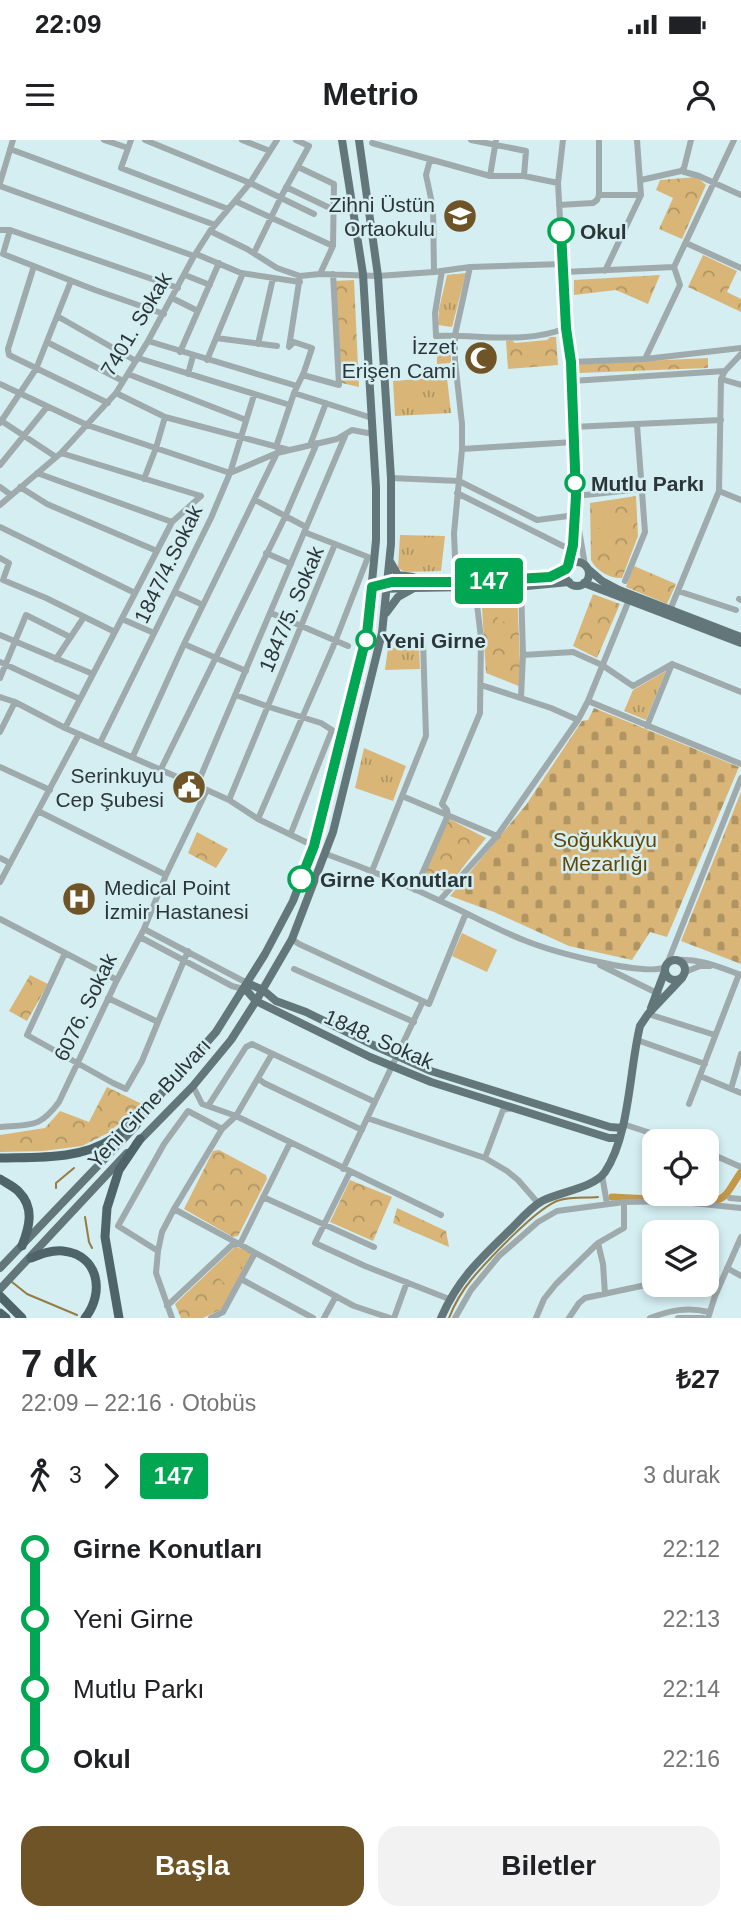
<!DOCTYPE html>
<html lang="tr">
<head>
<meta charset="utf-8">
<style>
	:root { --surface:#fff; --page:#f2f2f2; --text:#202124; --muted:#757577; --accent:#6e5426 }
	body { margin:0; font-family:Arial,sans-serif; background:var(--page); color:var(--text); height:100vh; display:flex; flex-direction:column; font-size:26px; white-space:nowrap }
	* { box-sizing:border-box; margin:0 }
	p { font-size:23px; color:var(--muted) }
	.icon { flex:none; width:38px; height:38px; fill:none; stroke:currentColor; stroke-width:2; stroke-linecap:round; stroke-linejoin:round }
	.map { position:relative; height:1178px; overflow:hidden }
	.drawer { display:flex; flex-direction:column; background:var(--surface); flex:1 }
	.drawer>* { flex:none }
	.badge { padding:0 14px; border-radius:5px; font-size:24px; line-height:46px }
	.buttons { position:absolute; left:642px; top:989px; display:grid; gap:14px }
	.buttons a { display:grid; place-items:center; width:77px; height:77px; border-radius:14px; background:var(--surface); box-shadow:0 4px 10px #0003; font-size:35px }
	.map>.badge { position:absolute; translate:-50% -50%; box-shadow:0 0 0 4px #fff }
	.legs { display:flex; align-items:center; gap:10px; height:77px; padding:0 21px; font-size:23px }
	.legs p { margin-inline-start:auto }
	.head { display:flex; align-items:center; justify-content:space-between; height:119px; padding:0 21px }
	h1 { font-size:38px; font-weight:800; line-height:52px }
	.button { display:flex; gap:14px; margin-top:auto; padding:14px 21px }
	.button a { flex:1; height:80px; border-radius:21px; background:var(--accent); color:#fff; font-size:28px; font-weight:800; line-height:80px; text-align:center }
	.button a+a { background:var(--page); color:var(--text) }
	ul { padding:0 21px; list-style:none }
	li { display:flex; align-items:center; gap:24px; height:70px; font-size:26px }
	li i { display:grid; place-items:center; width:10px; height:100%; margin:0 9px; background:currentColor }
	li i::after { content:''; width:18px; height:18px; margin:-9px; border:5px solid; border-radius:50%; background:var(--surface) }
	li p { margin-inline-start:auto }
	li:first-child i { background:linear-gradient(#0000 50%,currentColor 0) }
	li:last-child i { background:linear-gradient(currentColor 50%,#0000 0) }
	.status { display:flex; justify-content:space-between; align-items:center; height:49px; padding:0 35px; background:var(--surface); direction:ltr }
	.status svg { height:19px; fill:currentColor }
	header { display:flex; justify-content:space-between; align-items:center; height:91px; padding:0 21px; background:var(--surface); font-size:32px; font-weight:800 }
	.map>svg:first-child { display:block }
	.grass { fill:url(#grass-tufts) }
	.cemetery { fill:url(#cemetery-stones) }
	.park { fill:url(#park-crowns) }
	.pitch { fill:#d9b678 }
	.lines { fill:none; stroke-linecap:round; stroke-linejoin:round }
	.stream { stroke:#967b43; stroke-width:2 }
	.canal { stroke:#c49848; stroke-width:7 }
	.minor { stroke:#9faaac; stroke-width:6 }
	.major { stroke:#63767a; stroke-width:8 }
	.highway { stroke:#4e6468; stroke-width:9 }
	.line-1-casing { stroke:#fff; stroke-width:16 }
	.line-1 { stroke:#00a651; stroke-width:10 }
	.stop-1-dot { fill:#fff; stroke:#00a651; stroke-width:3.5 }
	.labels { text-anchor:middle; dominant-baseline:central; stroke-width:5; stroke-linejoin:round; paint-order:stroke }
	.poi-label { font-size:21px; fill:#2c3638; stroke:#d4eef2; text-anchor:end }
	.stop-label { font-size:21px; font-weight:bold; fill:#2c3638; stroke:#d4eef2; text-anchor:start }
	.street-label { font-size:21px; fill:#2c3638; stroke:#d4eef2 }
	.park-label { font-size:21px; fill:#634602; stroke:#d4eef2 }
</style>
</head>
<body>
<div class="status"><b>22:09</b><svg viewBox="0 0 49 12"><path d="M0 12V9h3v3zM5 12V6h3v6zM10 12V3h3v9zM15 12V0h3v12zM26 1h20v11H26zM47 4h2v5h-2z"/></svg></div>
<header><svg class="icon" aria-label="menu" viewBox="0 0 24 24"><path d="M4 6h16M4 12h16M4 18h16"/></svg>Metrio<svg class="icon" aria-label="person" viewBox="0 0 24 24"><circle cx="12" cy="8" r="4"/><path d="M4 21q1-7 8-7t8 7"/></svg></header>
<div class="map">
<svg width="741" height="1178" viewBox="0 0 741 1178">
	<defs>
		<pattern id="grass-tufts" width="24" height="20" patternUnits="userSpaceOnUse" patternTransform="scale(1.75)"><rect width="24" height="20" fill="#d9b678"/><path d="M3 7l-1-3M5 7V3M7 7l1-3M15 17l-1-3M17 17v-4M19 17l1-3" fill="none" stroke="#b09563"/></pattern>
		<pattern id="cemetery-stones" width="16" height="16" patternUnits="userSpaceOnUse" patternTransform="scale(1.75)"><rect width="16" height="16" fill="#d9b678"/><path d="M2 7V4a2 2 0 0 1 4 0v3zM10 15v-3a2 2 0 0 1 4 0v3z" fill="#b09563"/></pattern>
		<pattern id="park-crowns" width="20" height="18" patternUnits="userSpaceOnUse" patternTransform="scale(1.75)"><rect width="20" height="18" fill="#d9b678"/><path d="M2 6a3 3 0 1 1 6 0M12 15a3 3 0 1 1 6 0" fill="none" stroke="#b09563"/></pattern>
	</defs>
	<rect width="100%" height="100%" fill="#d4eef2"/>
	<path class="grass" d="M466 133 452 187 438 185 439 169 447 135Z
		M437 202H451V223L437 224Z
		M452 231 453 236 447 238 451 273 395 276 393 241 433 238V232Z
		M400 395 445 396 441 431 405 432 398 428Z
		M419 507 420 529 385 530 388 508Z
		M666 531 646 580 624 571 633 550Z
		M364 608 406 626 393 661 355 648Z"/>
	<path class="cemetery" d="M594 568 739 627 667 797 650 792 632 820 569 806 494 772 450 756 526 665 582 581 588 580Z
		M741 652V824L681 801Z"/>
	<path class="park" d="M697 37 706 45 682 99 659 89 673 58 656 50 660 40Z
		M703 115 737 131 727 152 741 159V172L688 147Z
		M660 135 648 164 616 150 574 155V140Z
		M354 140 359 247 337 242 333 141Z
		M550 197H556L558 225 508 229 506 201 512 200 515 203 547 200Z
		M708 218V228L579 233 578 224Z
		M636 356 638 396 622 438C611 439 596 431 591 420L590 363Z
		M634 426 676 444 667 464 626 447Z
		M517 449 521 547 486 533 481 451Z
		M593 454 620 464 597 518 573 506Z
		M449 679 486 698 444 751 421 740Z
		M197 692 228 709 216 728 188 713Z
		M30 835 48 844 27 881 9 871Z
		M107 947 142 964 108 993 82 1006 43 1011 0 1012V995L45 988 60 971 89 982Z
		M219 1010 266 1035 267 1039 238 1096 233 1097 184 1069 213 1011Z
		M350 1040 392 1057 373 1101 330 1082Z
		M397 1068 446 1091 449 1107 393 1083Z
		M235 1107 253 1112 222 1169 203 1178H181L175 1164Z"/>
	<path class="pitch" d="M597 363 611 364 610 389 596 388Z
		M511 455 513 481 498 482 496 456Z
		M462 793 497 810 487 832 452 816Z
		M232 1117 242 1126 225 1144 215 1134Z"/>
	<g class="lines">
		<path class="stream" d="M56 1048V1043L74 1028
			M85 1077 89 1102 92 1108
			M12 1142 27 1154 77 1175
			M449 1178C454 1165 462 1151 471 1140 486 1122 539 1065 560 1060 571 1057 586 1058 598 1057"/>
		<path class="canal" d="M612 1057 651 1059
			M691 1060C728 1062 721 1061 741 1032"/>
		<path class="minor" d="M104 0 128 8
			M131 0 121 28 228 69
			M145 0 250 43 314 74
			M242 0 270 11
			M471 0 526 11 524 36
			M563 0 558 43 566 188 571 222 576 375 573 405 568 426
			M599 0V55H641
			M372 3 490 36H524L558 43
			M10 9 215 85
			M430 20 426 35 433 68 434 132
			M298 27 334 44 333 106 320 134
			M681 31 699 36 741 55
			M490 36 496 0
			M641 40 681 31 684 28 691 0
			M0 43 13 0
			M0 46 194 116
			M286 47 334 70
			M235 61 333 106
			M559 65 593 63 597 60 599 55
			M0 90H10L178 148
			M10 90 3 114 95 150 164 174
			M210 91 247 109 277 128 300 136 320 134 378 136 434 132 470 127 562 124
			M686 103 741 128
			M254 113 282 55 309 6 296 0
			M196 114 241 133 300 142
			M34 126 8 209 9 215 108 263
			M442 131 435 173 436 196C479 194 524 205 566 188
			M605 131 641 55 637 0
			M564 132 674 127
			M185 135 210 145
			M172 158 198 171
			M57 176 136 221
			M216 198 277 206
			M148 201 297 246
			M47 202 123 241
			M258 204 273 138
			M180 212 219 123
			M138 218 290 265
			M645 219 680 145 674 127 734 0
			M207 220 243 133
			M571 222 645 219 741 208
			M394 230 398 237
			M339 231 347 230 352 236
			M128 234 246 280
			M188 234 193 216
			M303 235 339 245 333 134
			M721 239 741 245
			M572 241 725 231
			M0 244 87 285 230 333 277 313 337 299 352 290 373 294
			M116 253 165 277 289 310
			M294 253 372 278
			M0 280 56 317
			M0 283 36 229 71 141
			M573 287 721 280
			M310 305 326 263
			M276 307 294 253 304 232 312 208 294 202 289 207 300 136
			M462 309 574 302
			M61 313 201 356
			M0 325 47 267
			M37 333 172 382
			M391 338 459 341 537 380 576 375
			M144 339 156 308 165 277
			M0 347 11 355
			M20 347 47 364 157 411
			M719 351 741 360
			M457 353 563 406
			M576 356 641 349
			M255 360 306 387
			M0 365 61 313 116 253 148 201 194 116 210 91 250 43 277 0
			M578 384 585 425
			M0 387 135 453
			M304 392 335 404
			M266 413 291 424
			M0 418 9 423 3 440 46 458 115 492
			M625 441 645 392 637 285
			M456 442 454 393 462 309V284L455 221V195L470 127
			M678 451 736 470
			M175 452 203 465
			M739 459 741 460
			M670 470 719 351 721 239 725 231 741 214
			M271 473 348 506
			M122 479 154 493
			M0 495 93 534
			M184 504 246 531
			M523 515 573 512 602 525 633 546 672 524 647 586
			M56 519 84 477
			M0 522 80 559
			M672 524 741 552
			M0 538 26 475 70 497
			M481 545 551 568 578 580
			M236 555 269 567 321 583 332 590 291 693
			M0 557 15 562 65 588 207 650 229 660 258 679 314 706
			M521 557 523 515 521 446
			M588 561 741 624
			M65 588 172 382 201 356
			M0 592 15 562
			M100 603 211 378 230 333 254 255
			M133 616 184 504 277 313
			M0 627 50 650
			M161 629 285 377 317 303
			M197 645 345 296
			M402 656 497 696
			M229 660 335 404 368 417 333 507 258 679
			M38 671 166 735
			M326 714C368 729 409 746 449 765 475 777 500 791 526 801 551 811 643 837 666 827
			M0 718 10 723
			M372 731 426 596 423 501
			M0 742 79 594
			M415 750 448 675 447 670 442 664 480 573 481 498 475 448
			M440 760 497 696 578 580 588 561 629 460
			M0 779 117 840
			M144 789 247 843
			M140 797 232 846 243 849
			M292 799 299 804 429 864 466 773
			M65 813 27 895 113 943 126 949 142 921 158 882
			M675 820C699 818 719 827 741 835
			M667 824 741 638
			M600 825 659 854
			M294 829 414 882
			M685 832 700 826H710
			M108 858 158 882 188 811
			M648 874 715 895
			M637 900 705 924
			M700 936 741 953
			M259 939 264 943 362 990
			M193 946 202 964 236 976 441 1075
			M731 949 741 914
			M689 964 739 834
			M208 966 246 907 252 904 375 962
			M367 978 485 1018 507 1031 518 1040 538 1063
			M623 984 675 1001
			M0 987C31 984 39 989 59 962L117 840 144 789 166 735 207 650
			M707 1012 741 1027
			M485 1018 503 970 512 968
			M343 1029 423 861
			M350 1032 315 1103 365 1126 449 1159
			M602 1035 607 1064
			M263 1057 374 1107
			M730 1058 741 1059
			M174 1069 354 1166 390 1178
			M598 1103 603 1124 605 1154
			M158 1111 118 1086 164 1004 188 971 222 989
			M727 1128 741 1136
			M241 1139 313 1178
			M167 1166 232 1105 240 1104 290 1003
			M172 1178 156 1133 158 1111 162 1092 174 1069 222 989 236 976 272 914
			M211 1178 223 1172 255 1113
			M324 1178 336 1156
			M394 1178 407 1142
			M455 1178 471 1150 499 1116 538 1082 557 1071 624 1062 673 1061 741 1068
			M536 1178 544 1159 556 1144 598 1103 624 1088V1062
			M569 1178 579 1163 585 1158 646 1145
			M650 1178C671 1170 687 1167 709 1172
			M678 1178H703
			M708 1178 715 1156 741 1097"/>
		<path class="major" d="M565 434a12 12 0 1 1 24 0a12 12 0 1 1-24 0Z
			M391 423 398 435 413 437
			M588 429 602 441 619 450 741 497
			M584 443 741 503
			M372 447 392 442H463L550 437 566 429
			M382 449 411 448
			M386 473 398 457 414 448 527 446 569 442
			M665 830a10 10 0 1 1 20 0a10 10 0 1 1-20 0Z
			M247 843 263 850 276 861 306 872 373 905 431 931 610 987 622 988
			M243 849 248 852 256 861 370 917 431 942 609 998H619
			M651 868 665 831
			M136 1004 193 946 231 900 256 861 292 799 333 692 382 493 391 404V338L378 136 359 0
			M0 1128 135 987 153 963 216 892 265 814 293 761 314 706 367 494 376 400V348L363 134 342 0
			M0 1149 127 1013
			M441 1178C458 1139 480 1119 510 1090 520 1080 530 1068 542 1061 559 1052 594 1048 605 1032 630 994 629 931 640 886L648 874 682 838"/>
		<path class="highway" d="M0 1018C36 1017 80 1020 112 999 126 989 140 975 153 963
			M0 1039C6 1043 15 1047 19 1052 35 1068 29 1088 22 1106
			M31 1118C41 1114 51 1110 63 1111 99 1115 105 1153 85 1178
			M0 1156 22 1178
			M0 1173 6 1178
			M119 1178 105 1097 107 1068 119 1030 140 999"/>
	</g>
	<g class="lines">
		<g class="line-1-casing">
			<path id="line-1" d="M301 739 314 706 367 494 372 447 392 442H463L550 437 566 429 568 426 573 405 576 356 571 222 566 188 561 91"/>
		</g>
		<use href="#line-1" class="line-1"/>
	</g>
	<defs>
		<g id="school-disc" transform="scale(1.75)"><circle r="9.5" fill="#6e5426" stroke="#d4eef2"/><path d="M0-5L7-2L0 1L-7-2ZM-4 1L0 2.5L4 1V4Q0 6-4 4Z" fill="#fff"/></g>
		<g id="mosque-disc" transform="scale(1.75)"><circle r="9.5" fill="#6e5426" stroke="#d4eef2"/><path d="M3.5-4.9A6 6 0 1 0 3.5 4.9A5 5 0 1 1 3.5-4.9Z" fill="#fff"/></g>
		<g id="civic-disc" transform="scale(1.75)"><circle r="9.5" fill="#6e5426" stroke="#d4eef2"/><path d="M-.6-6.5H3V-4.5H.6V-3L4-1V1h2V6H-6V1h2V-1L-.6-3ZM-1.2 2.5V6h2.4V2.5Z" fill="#fff"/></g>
		<g id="hospital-disc" transform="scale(1.75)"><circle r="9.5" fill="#6e5426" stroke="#d4eef2"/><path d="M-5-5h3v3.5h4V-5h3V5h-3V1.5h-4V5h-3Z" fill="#fff"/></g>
	</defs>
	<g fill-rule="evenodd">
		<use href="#school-disc" x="460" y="76"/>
		<use href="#mosque-disc" x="481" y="218"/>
		<use href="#civic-disc" x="189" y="647"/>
		<use href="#hospital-disc" x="79" y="759"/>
	</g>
	<g class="stop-1-dot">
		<circle cx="561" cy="91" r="12"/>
		<circle cx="575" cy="343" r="9"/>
		<circle cx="366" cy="500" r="9"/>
		<circle cx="301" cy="739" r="12"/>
	</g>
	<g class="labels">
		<g class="poi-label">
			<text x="435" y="64">Zihni Üstün<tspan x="435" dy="24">Ortaokulu</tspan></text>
			<text x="456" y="206">İzzet<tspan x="456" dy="24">Erişen Cami</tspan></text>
			<text x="164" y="635">Serinkuyu<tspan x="164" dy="24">Cep Şubesi</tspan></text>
			<text x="104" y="747" text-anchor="start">Medical Point<tspan x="104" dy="24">İzmir Hastanesi</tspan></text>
		</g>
		<g class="stop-label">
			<text x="580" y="91">Okul</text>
			<text x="591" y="343">Mutlu Parkı</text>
			<text x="382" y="500">Yeni Girne</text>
			<text x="320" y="739">Girne Konutları</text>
		</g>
		<g class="street-label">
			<text transform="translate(136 184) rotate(-59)">7401. Sokak</text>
			<text transform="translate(168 424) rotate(-64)">1847/4.Sokak</text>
			<text transform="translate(291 469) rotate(-67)">1847/5. Sokak</text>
			<text transform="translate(85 867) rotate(-64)">6076. Sokak</text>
			<text transform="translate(379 899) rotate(24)">1848. Sokak</text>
			<text transform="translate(149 963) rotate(-47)">Yeni Girne Bulvarı</text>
		</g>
		<g class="park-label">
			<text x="605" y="699">Soğukkuyu<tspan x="605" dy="24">Mezarlığı</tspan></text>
		</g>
	</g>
</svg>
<div class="buttons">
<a><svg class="icon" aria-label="locate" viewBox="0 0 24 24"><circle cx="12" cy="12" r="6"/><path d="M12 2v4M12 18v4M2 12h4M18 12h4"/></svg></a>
<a><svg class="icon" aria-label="layers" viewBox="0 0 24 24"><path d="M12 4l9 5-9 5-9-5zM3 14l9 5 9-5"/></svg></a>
</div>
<b class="badge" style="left:489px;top:441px;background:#00a651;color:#fff">147</b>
</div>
<section class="drawer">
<div class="head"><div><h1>7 dk</h1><p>22:09 – 22:16 · Otobüs</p></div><b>₺27</b></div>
<div class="legs"><svg class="icon" aria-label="walk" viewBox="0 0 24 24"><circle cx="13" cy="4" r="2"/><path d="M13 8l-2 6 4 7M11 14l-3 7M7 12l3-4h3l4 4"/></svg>3<svg class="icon" aria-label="forward" viewBox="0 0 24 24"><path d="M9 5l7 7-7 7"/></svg><b class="badge" style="background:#00a651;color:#fff">147</b><p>3 durak</p></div>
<ul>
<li><i style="color:#00a651"></i><b>Girne Konutları</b><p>22:12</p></li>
<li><i style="color:#00a651"></i><span>Yeni Girne</span><p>22:13</p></li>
<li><i style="color:#00a651"></i><span>Mutlu Parkı</span><p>22:14</p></li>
<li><i style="color:#00a651"></i><b>Okul</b><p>22:16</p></li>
</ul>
<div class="button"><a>Başla</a><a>Biletler</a></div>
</section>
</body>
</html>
